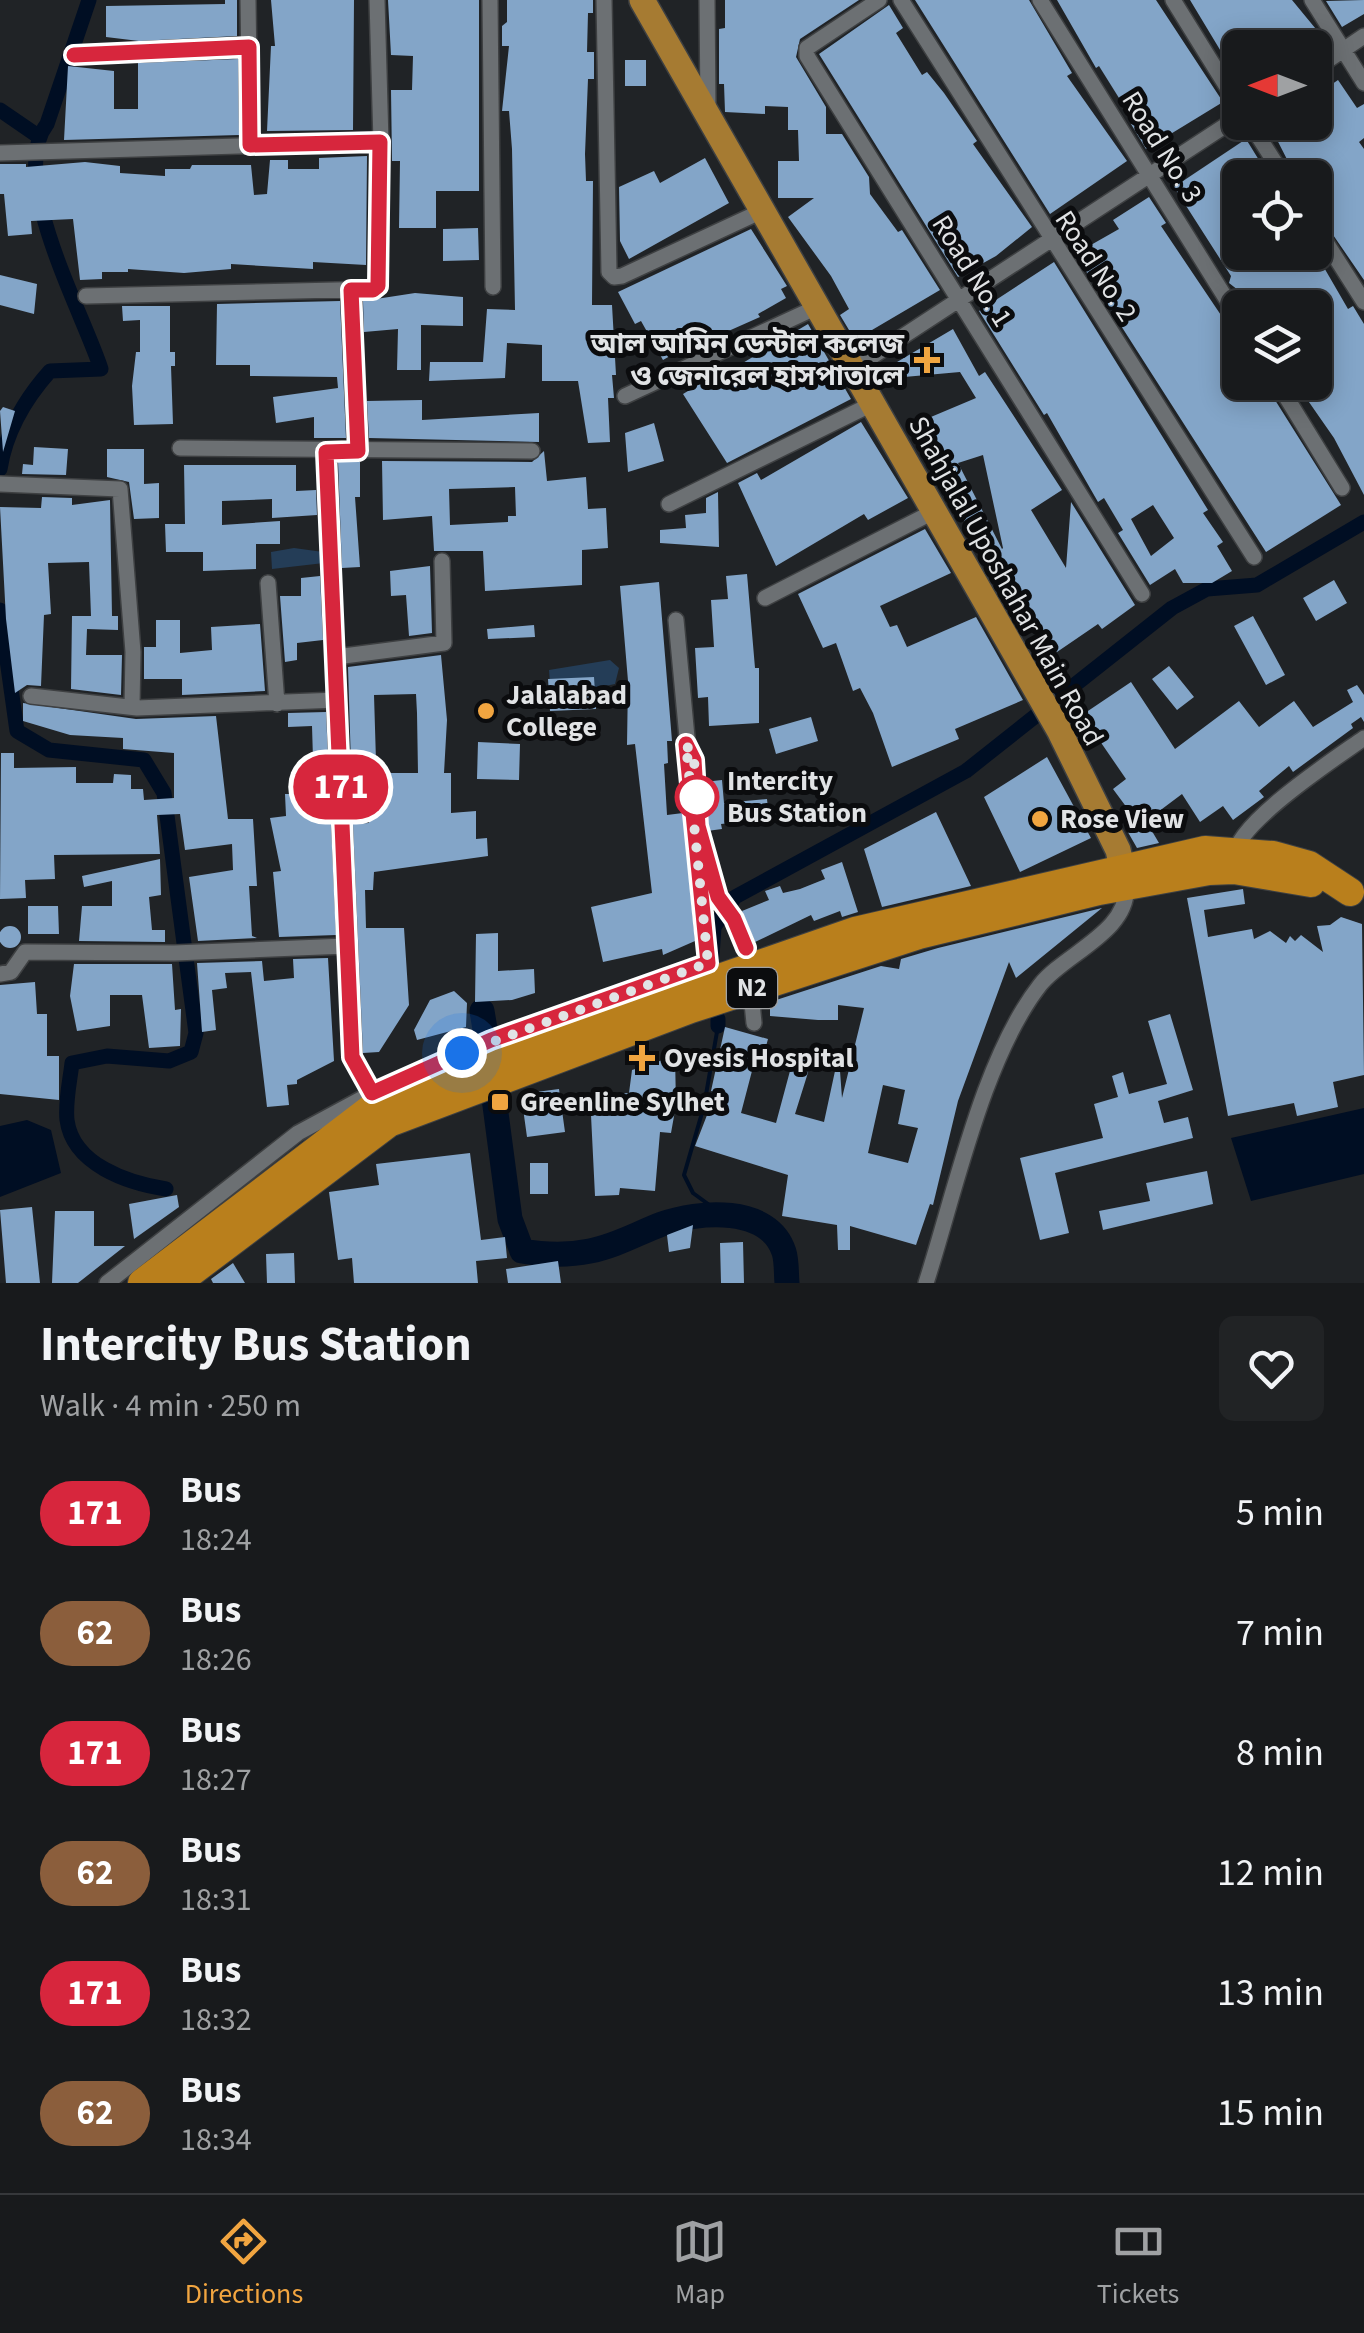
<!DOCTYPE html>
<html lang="en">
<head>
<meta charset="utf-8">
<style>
	:root { --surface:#181a1c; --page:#212325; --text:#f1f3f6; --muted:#9fa1a3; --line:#36383b; --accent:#f1a540 }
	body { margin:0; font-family:"Source Sans 3","Noto Sans Bengali",sans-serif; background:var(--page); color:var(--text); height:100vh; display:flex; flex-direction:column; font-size:38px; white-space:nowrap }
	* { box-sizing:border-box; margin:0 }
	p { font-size:32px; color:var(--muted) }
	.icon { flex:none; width:55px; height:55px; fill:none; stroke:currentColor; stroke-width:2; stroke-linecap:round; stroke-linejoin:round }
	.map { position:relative; height:1283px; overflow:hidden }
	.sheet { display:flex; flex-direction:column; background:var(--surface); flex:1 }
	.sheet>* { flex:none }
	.badge { padding:0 20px; border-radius:32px; font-size:35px; line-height:65px }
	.needle { width:65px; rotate:270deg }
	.buttons { position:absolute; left:1222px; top:30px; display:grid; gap:20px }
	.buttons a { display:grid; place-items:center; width:110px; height:110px; border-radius:15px; background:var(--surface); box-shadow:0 5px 25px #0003,0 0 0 2px var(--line); font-size:50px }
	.you { position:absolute; width:50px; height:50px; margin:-25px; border:8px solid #fff; border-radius:50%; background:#1a73e8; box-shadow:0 0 0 15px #1a73e833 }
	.map>.badge { position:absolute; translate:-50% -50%; box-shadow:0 0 0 5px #fff }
	.round { display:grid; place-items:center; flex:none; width:105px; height:105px; border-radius:15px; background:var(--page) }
	.head { display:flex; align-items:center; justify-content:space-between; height:170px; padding:0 40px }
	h1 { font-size:48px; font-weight:700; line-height:75px }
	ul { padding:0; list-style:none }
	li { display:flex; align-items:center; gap:30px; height:120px; padding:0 40px }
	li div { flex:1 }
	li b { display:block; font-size:38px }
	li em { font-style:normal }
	li .badge { min-width:110px; font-weight:700; text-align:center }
	.tab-bar { display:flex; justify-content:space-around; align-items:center; height:140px; border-top:2px solid var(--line); background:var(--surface); font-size:28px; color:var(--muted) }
	.tab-bar a { display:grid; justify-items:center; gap:5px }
	.tab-bar .active { color:var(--accent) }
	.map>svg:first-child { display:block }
	.green { fill:#243d57 }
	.water { fill:#000e23 }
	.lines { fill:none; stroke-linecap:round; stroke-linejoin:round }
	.stream { stroke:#000e23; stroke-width:4 }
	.canal { stroke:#000e23; stroke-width:15 }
	.river { stroke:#000e23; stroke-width:25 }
	.building { fill:#83a5c8; fill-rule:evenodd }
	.minor-casing { stroke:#3e4042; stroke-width:18 }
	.primary-casing { stroke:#3e4042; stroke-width:28 }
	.trunk-casing { stroke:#3e4042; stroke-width:30 }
	.minor { stroke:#6c7073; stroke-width:15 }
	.primary { stroke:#a67b32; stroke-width:25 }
	.trunk { stroke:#b97f1c; stroke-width:28 }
	.line-casing { stroke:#fff; stroke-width:22 }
	.line { stroke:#d7263d; stroke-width:15 }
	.walk { stroke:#e1e3e5; stroke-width:10; stroke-dasharray:0 18 }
	.poi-dot { fill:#f1a540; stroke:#0b0c0e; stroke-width:4 }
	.stop-dot { fill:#fff; stroke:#d7263d; stroke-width:5 }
	.labels { text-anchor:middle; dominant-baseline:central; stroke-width:10; stroke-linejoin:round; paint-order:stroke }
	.shield { fill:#0b0c0e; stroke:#a1a2a4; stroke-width:2.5 }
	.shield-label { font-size:25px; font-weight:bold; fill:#e1e3e5 }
	.street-label { font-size:28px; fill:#e1e3e5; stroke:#0b0c0e }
	.poi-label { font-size:28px; font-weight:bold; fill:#e1e3e5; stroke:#0b0c0e; text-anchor:start }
	.stop-label { font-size:28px; font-weight:bold; fill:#e1e3e5; stroke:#0b0c0e; text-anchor:start }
</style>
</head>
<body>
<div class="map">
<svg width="1364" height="1283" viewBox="0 0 1364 1283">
	<rect width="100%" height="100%" fill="#202326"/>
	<path class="green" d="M294 548 323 552 324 563 272 569 271 552Z
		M610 660 619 668 615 684 551 697 549 670Z"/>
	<path class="water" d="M1364 1108V1174L1251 1201 1231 1138Z
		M27 1120 51 1130 61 1173 0 1197V1126Z"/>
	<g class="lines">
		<path class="stream" d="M718 1026 704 1106 684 1175 693 1193 723 1215"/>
		<path class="canal" d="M0 110 38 136
			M0 469C6 431 25 399 50 371L101 369C83 313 7 176 47 124L89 0
			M0 610 17 731 49 750 144 760 164 793 196 1033 191 1052 169 1061 107 1056 72 1063C70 1081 65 1102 67 1120 73 1165 128 1183 166 1189
			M712 956 714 927 735 897 966 771 1172 608 1207 589 1257 585 1364 522
			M718 1019V1026"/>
		<path class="river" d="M482 1011 486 1035
			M494 1098 510 1219 522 1251C545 1255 566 1256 590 1251 616 1246 638 1233 662 1224 698 1211 769 1205 784 1252 787 1262 786 1273 787 1283"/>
	</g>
	<path class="building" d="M225 0H237V36L139 41 106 37V6L225 4Z
		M271 0H354L353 130 267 131 271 46H275Z
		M388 0H479V191H436V228H399L400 161H392L391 90H412L413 56 391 55Z
		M507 0H593V13H588L587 52H594V79H588L585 154 586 181H593L592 305H612L616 375H612L614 398H608L610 442 588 443 578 381H542V345L507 343 505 378 429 381 430 362H483L487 309 515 310 512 149 509 111H502L509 46H502V26L507 22Z
		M725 0H859L800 39 796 57 826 107V134H842L869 177 870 194 898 232 902 230 940 290 855 340 840 315 849 309 831 276 788 217 814 198H778V161H799L798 130H788V107L765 106V114L725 112 724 84H719V29L725 28Z
		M915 0H1029L1072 73 1067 76 1127 161 1050 214Z
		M1057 0H1156L1223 102 1146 149 1131 124 1134 122 1099 66 1096 68Z
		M1190 0H1292L1320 34 1300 48H1240V83Z
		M1364 0V14L1342 27 1326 1Z
		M889 5 903 28 896 33 922 75 927 72 944 93 977 141 973 144 1032 227 996 256 958 277 819 54Z
		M238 59 239 135 64 140 68 66 114 71V109H138V63Z
		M625 60H646V86H625Z
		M1338 80 1357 108 1364 104V138L1359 142 1364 149V280L1318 213 1323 210 1315 199V165L1296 177 1268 122H1315V96Z
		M1246 139 1270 178H1240V252H1315L1348 309 1353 306 1364 324V495L1334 438 1295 382H1315V308H1246L1241 300 1247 297 1229 283 1231 276 1174 187Z
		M367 156 366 265 313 262V269L231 264V269L184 273 128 269V272H102V279L80 280 73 219 31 221 32 234 8 236 4 194H0V164H26V167L85 162 120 166V173L165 176V169H190L192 165H251L254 195 267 194 270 160H288V169H319V158Z
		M705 158 729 203 629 259 620 241 619 187 654 171 660 183Z
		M1149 197 1166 223 1161 226 1235 336 1231 338 1240 353V382H1258L1270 402 1275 400 1341 505 1266 552 1075 254 1119 229 1113 220Z
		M478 228 479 260 443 261V229Z
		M751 229 787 286 781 289 786 298 758 314 760 317 715 337 717 341 701 348 698 340 663 360 641 321 635 324 618 292Z
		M1054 262 1208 510 1203 513 1223 542 1217 546 1232 571 1212 583H1183L1175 569 1150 585 1118 533 1123 530 1104 498 1098 502 1047 413 1044 415 979 311ZM1153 505 1174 538 1151 556 1131 519Z
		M0 275 37 284 34 314 0 305Z
		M415 293 463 297V326L421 325V370H397L398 329 364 332 363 301Z
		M340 301 346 438H314V417L276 423 273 397 338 388 337 377 250 376V365H216L217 304Z
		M122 306H170V352H175V366H171L173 424 134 425 132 386 136 352H140V320L123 321Z
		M808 324 851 399 727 463 683 394 713 376 710 369 726 362 731 370Z
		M953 329 979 376 985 372 1062 490 1031 510 1066 568 1071 502 1135 605 1102 629 1098 624 1057 652 1016 592 1005 598 928 452 932 450 919 422 976 398 960 372 893 378 881 386 875 375ZM983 455 1003 548 1002 549 958 463Z
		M422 400V420L539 413V442L369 438 367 401Z
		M3 407 15 411 3 452 0 411Z
		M861 422 908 498 868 520 864 514 776 566 738 483 757 473 761 480Z
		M654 423 664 461 628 472 625 433Z
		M34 447 68 449 66 475 22 474 23 464 33 465Z
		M107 449H144V484L159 483V518L134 519 129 482 107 477Z
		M544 451 547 481 586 477 588 509 606 508 608 548 582 550V585L485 591 483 551H434L432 516 383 520 382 461 532 462ZM515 487 516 516H508V522L450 525 449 489Z
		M338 461 360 462V497H355L360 567 342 568Z
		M184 465H296V491L316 490 317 515 272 518V499L222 501V525L280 521V544H256V569L203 571V552H166L165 524H185Z
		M718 492 719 547 660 543V530L686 528 685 515 706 513V498Z
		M42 497 72 498V505L110 500 112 616H118V630L87 629 86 655H122L121 695 71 689 72 616H91L89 562 48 563 51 614 44 615 41 686 27 685 15 693 6 619 0 507 41 508Z
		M925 529 951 573 880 606 890 627 897 625 907 647 976 617 1023 700 955 729 959 739 892 767 873 713 860 688 853 691 836 643 823 648 798 594Z
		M430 566 432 633 409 636 406 595 391 596 390 571Z
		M747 574 755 668H759V723L709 726 708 697 698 698 695 648 714 647 711 600 728 599 726 576Z
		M320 576 323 640 297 643V660L285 662 280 596H301V578Z
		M1334 580 1347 603 1316 621 1303 598Z
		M659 582 672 741H667L668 763 664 764 667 815 683 813 695 941 663 955 662 949 603 962 591 907 652 893 635 744 627 745 628 681 620 586Z
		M1253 616 1285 675 1266 685 1234 626Z
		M156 620H180V653L212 650 211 627 260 624 265 691 182 695V679H144V647H156Z
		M534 625 535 637 488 639 487 629Z
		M441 655 447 720 444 773H451V813L476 811V839L487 838 488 856 374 872 373 890H365L366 928H404L409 1005 379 1052 363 1053 353 824 369 823V773H418L417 713 416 694 374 695 376 761 351 765 348 667Z
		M1169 666 1194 697 1177 710 1152 679Z
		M594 677 596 709 550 711 548 679Z
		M1131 682 1175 749 1239 701 1259 727 1294 701 1313 727 1353 702 1347 690 1357 685 1364 695V722L1361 717 1351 724 1353 728 1293 772 1289 766 1259 791 1264 797 1233 820 1223 806 1200 822 1182 794 1146 821 1159 843 1137 848 1125 827 1136 820 1113 789 1126 779 1082 715Z
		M23 703 136 719 216 716 228 819H253L257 886H249L252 936 257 938 198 941 189 877 233 870 232 844 185 850 180 814 157 815 160 854 54 855 55 879 25 880 26 898 0 899 1 753H14V768L76 767V783H113L114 774 131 775V789H143L144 800 174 798V753L123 749V738L70 735 23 721Z
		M326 712 336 935 279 937 273 872 281 871 270 818 286 816 285 794H300V784H306L303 759H313L312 726 288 727V713Z
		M811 717 818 741 776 754 769 729Z
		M478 742 520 744 519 780 477 779Z
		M1047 757 1091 838 1020 872 984 797Z
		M722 780 724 803 767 799 769 819 721 824 722 829 707 831 704 782Z
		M936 812 971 886 882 907 864 849Z
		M160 859 161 895 149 897 152 930H165V942L79 941 82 906H112V881L84 887 82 876Z
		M842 862 858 912 842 917 840 911 814 921 811 915 755 942 742 911 769 900 765 891 780 886 783 893 800 889 825 879 821 870Z
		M1243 889 1245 904 1204 910 1208 937 1252 929 1254 939 1270 931 1286 943 1290 936 1295 941 1301 935 1323 952 1317 926 1330 925 1341 917 1362 924 1364 1075 1333 1082 1338 1107 1297 1116 1294 1103 1228 1116 1187 898Z
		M28 906H58L59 934H28Z
		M1102 908 1016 978 1009 962 958 1101 933 1205 930 1204 916 1245 850 1226V1250H838L837 1225 782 1216 788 1175 695 1146 716 1092 711 1091 725 1027 768 1039 765 1050 758 1048 741 1113 776 1123 794 1056 811 1063 795 1114 824 1122 835 1071H840L842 1098 864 1008 838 1005V1020H818L770 1016V1002L881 966 899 969 901 959 938 948ZM883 1085 905 1090 898 1124 918 1128 908 1163 868 1153Z
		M-1 937a11 11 0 1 1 22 0a11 11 0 1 1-22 0Z
		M498 933V971L534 969 535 993 512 1000 475 1002 476 934Z
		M328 958 334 1061 297 1080V1084L287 1085 289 1105 267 1107 251 972 225 973 227 988 212 990 216 1030 202 1032 197 963 262 961 264 981 294 978 293 959Z
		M74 964H172L175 1010 181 1009 180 1046 149 1048 142 995H110V1026L77 1031 70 996Z
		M35 982 37 1014H47V1056H59V1100L0 1094V985Z
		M454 991 467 1003 466 1027 417 1040 414 1030 430 1000Z
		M1170 1014 1193 1090 1158 1101 1164 1123 1188 1117 1193 1138 1055 1173 1069 1233 1040 1240 1020 1158 1103 1138 1094 1104 1118 1097 1112 1076 1123 1072 1129 1094 1167 1084 1148 1021Z
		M675 1056 676 1105 671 1133 660 1132 655 1191 620 1188 619 1195 595 1196 590 1095 629 1093 632 1070Z
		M559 1089 565 1132 527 1137 521 1094Z
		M470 1153 481 1240 505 1237 507 1258 476 1261 478 1283H354L352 1258 338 1260 329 1192 379 1185 376 1164Z
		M530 1163H548V1194H530Z
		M1207 1171 1213 1204 1103 1230 1099 1211 1150 1201 1146 1183Z
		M177 1195 179 1207 134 1239 129 1204Z
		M32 1207 40 1283H6L0 1210Z
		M55 1211H94V1246H125L78 1283H52Z
		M693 1225 690 1248 669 1252 667 1235Z
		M743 1242 744 1283H721L720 1243Z
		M294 1253 295 1283H267L266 1254Z
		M558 1261 561 1283H508L506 1269Z
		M233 1263 245 1283H213L211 1279Z"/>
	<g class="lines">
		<g class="minor-casing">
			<path id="minor" d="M248 0 250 145
				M490 0 493 287
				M604 0 609 272 614 277 622 276 764 210
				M707 0 708 107
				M879 0 807 48V56L1142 594
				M901 0 1254 557
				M1040 0 1240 321
				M1173 0 1240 108
				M1312 0 1364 83
				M74 55 249 47
				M1315 69 1364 36
				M1249 122 1285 178
				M0 153 381 142
				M1315 225 1364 302
				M351 290 358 451
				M86 296 377 289 381 142 377 0
				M853 369 1240 116
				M1277 382 1342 488
				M625 396 817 307
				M180 448 532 451
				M326 452 352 1057 375 1098
				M0 484 120 489 133 652 132 705
				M669 504 872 404
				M268 583 277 704
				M765 598 931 513
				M676 620 709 972
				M336 657 444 643 442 561
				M31 696 137 708 338 700
				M704 846 717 897 734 919 746 949
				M1234 858C1233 825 1336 758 1364 738
				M0 974 11 972 25 952 174 953 346 946
				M752 1003 754 1023
				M107 1283 298 1133 372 1093 491 1040 708 963
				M926 1283C955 1193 983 1058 1040 985 1064 954 1131 931 1126 885"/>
		</g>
		<g class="primary-casing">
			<path id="primary" d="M642 0 1059 730 1118 850 1126 885"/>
		</g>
		<g class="trunk-casing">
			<path id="trunk" d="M142 1283 378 1103 598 1020 855 931 1205 850 1273 855 1309 865 1350 892
				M177 1283 389 1123 691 1009 919 935 1099 891 1209 871 1234 870 1311 883"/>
		</g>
		<use href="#minor" class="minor"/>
		<use href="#primary" class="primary"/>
		<use href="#trunk" class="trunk"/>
	</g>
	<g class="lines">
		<g class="line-casing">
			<path id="line" d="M74 55 249 47 250 145 380 142 378 286 373 290H351L358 451 326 452 352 1057 372 1093 491 1040 708 963 686 744 694 760 698 826 718 897 734 919 746 948"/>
		</g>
		<use href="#line" class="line"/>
		<path class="walk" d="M462 1053 708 963 686 744 694 760 697 797"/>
	</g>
	<g class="poi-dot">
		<path d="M922 345h10v10h10v10h-10v10h-10v-10h-10v-10h10z"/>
		<circle cx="486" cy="711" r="10"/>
		<circle cx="1040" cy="819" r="10"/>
		<path d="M637 1043h10v10h10v10h-10v10h-10v-10h-10v-10h10z"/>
		<rect x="490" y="1092" width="20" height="20" rx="5"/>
	</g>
	<circle class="stop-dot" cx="697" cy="797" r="20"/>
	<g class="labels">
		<rect class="shield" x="727" y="968" width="50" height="40" rx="8"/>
		<g class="shield-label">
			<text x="752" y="988">N2</text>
		</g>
		<g class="street-label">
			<text transform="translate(1162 147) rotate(58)">Road No. 3</text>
			<text transform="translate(1096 266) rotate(57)">Road No. 2</text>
			<text transform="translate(972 271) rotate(58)">Road No. 1</text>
			<text transform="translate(1006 581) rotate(61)">Shahjalal Uposhahar Main Road</text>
		</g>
		<g class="poi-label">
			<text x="904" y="344" text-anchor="end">আল আমিন ডেন্টাল কলেজ<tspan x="904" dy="32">ও জেনারেল হাসপাতালে</tspan></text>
			<text x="506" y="695">Jalalabad<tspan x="506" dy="32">College</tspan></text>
			<text x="1060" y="819">Rose View</text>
			<text x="664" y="1058">Oyesis Hospital</text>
			<text x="520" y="1102">Greenline Sylhet</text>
		</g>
		<g class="stop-label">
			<text x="727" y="781">Intercity<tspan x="727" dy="32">Bus Station</tspan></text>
		</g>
	</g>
</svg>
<div class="buttons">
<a><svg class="needle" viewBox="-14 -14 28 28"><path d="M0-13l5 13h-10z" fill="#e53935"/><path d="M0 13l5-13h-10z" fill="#9fa1a3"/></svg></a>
<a><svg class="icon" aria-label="locate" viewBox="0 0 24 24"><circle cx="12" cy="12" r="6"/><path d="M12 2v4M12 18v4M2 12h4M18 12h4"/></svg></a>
<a><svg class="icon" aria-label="layers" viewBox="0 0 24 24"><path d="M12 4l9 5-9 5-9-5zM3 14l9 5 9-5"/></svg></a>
</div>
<div class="you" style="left:462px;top:1053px"></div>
<b class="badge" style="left:341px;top:787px;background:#d7263d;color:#fff">171</b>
</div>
<section class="sheet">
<div class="head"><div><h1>Intercity Bus Station</h1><p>Walk · 4 min · 250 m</p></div><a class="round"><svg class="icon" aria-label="heart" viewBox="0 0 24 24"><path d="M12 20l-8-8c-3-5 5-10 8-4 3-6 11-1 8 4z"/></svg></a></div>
<ul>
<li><span class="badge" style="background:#d7263d;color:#fff">171</span><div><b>Bus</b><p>18:24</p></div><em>5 min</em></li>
<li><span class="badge" style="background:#8b5e3c;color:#fff">62</span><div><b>Bus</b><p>18:26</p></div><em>7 min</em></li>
<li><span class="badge" style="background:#d7263d;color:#fff">171</span><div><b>Bus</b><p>18:27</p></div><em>8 min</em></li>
<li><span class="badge" style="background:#8b5e3c;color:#fff">62</span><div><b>Bus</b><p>18:31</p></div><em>12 min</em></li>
<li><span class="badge" style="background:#d7263d;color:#fff">171</span><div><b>Bus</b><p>18:32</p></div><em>13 min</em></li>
<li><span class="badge" style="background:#8b5e3c;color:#fff">62</span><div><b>Bus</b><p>18:34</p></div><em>15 min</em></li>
</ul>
</section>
<nav class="tab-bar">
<a class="active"><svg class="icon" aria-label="directions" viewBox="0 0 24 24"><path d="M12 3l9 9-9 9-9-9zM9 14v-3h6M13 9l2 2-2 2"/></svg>Directions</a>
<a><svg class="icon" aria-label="map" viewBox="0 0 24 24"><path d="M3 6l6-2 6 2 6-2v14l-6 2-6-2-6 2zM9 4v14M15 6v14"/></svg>Map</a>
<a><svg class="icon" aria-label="tickets" viewBox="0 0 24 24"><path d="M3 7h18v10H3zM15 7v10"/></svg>Tickets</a>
</nav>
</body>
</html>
